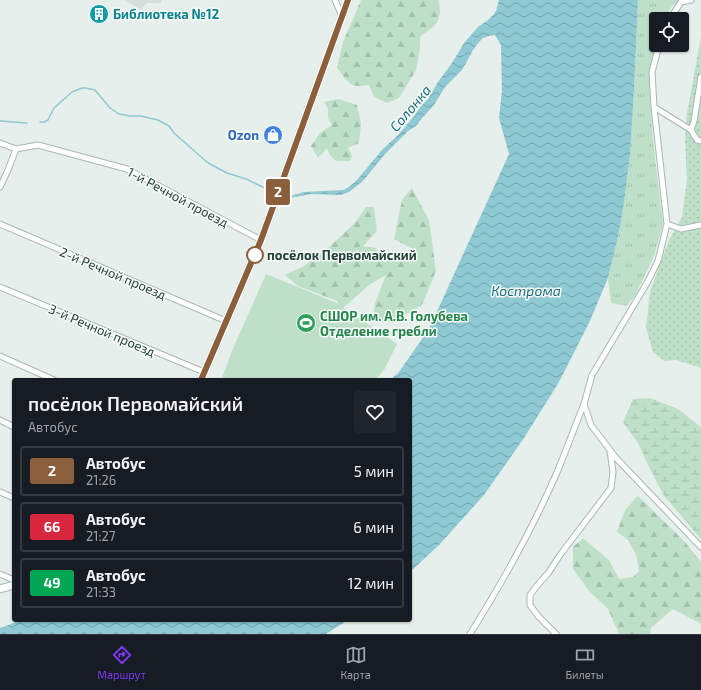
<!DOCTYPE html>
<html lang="ru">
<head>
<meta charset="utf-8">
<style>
	:root { --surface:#171b24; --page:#20242c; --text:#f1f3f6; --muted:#9ea1a6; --line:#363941; --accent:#7c3aed }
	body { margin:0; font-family:"Exo 2",sans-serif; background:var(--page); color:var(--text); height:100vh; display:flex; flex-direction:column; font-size:15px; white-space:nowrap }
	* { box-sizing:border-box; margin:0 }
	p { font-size:13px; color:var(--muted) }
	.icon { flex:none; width:22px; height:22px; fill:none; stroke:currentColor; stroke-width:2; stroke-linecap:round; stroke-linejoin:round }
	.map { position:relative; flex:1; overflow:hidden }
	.drawer { position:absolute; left:12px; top:378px; width:400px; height:244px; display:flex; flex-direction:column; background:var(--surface); border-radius:4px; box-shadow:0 1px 3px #0004 }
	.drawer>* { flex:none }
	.badge { padding:0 8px; border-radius:3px; font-size:14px; line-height:26px }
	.buttons { position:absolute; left:649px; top:12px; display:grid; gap:8px }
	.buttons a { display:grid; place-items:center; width:40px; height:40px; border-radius:4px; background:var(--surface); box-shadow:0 1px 3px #0004; font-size:20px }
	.map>.badge { position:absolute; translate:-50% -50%; box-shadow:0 0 0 2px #fff }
	.round { display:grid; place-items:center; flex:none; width:42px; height:42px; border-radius:4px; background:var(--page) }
	.summary { display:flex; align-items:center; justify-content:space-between; height:68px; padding:0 16px }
	h1 { font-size:19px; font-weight:600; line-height:30px }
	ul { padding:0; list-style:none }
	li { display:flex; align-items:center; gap:12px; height:50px; margin:0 8px 6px; padding:0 8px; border:2px solid var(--line); border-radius:4px }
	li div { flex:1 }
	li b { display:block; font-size:15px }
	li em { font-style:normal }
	li .badge { min-width:44px; font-weight:700; text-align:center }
	.dock { display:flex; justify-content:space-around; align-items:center; height:56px; border-top:1px solid var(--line); background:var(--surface); font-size:11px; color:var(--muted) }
	.dock a { display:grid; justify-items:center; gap:2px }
	.dock .selected { color:var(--accent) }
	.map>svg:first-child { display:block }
	.built { fill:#d4dfda }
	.grass { fill:url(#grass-tufts) }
	.forest { fill:url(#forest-firs) }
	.wetland { fill:url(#wetland-marsh) }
	.park { fill:url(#park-dots) }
	.pitch { fill:#bfe0c8 }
	.water { fill:url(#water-waves) }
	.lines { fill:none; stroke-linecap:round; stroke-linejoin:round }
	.stream { stroke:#8ec9d4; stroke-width:1.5 }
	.street-casing { stroke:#a8b8b2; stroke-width:7 }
	.secondary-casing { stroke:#a4bbb3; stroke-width:9 }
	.street { stroke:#fff; stroke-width:5 }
	.secondary { stroke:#fff; stroke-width:7 }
	.line-casing { stroke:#fff; stroke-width:9 }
	.line { stroke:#8b5e3c; stroke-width:6 }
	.stop-dot { fill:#fff; stroke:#8b5e3c; stroke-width:2 }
	.labels { text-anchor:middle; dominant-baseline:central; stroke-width:3; stroke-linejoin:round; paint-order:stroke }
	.culture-label { font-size:13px; font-weight:bold; fill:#0d838f; stroke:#f7fbf9; text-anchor:start }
	.shop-label { font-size:13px; font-weight:bold; fill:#366cbe; stroke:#f7fbf9; text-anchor:end }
	.street-label { font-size:13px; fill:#24423a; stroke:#f7fbf9 }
	.stop-label { font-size:13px; font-weight:bold; fill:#24423a; stroke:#f7fbf9; text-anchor:start }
	.leisure-label { font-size:13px; font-weight:bold; fill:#27864d; stroke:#f7fbf9; text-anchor:start }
	.water-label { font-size:14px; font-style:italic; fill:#1c6f80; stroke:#f7fbf9 }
</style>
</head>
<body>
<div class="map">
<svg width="701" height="634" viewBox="0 0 701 634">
	<defs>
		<pattern id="grass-tufts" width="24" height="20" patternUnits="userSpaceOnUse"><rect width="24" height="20" fill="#bfe0c8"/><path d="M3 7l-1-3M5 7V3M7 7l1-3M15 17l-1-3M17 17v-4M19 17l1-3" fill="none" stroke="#a4c1ad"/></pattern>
		<pattern id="forest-firs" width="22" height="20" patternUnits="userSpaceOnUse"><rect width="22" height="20" fill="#bfe0c8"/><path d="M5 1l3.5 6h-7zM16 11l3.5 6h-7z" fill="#a4c1ad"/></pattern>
		<pattern id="wetland-marsh" width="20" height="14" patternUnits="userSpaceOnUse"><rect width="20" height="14" fill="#bfe0c8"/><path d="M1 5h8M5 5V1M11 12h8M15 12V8" fill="none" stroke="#a4c1ad"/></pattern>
		<pattern id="park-dots" width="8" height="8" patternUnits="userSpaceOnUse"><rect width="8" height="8" fill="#bfe0c8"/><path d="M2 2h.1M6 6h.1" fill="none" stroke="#a4c1ad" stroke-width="1.8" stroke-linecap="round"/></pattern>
		<pattern id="water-waves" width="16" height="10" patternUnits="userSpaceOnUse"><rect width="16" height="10" fill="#8ec9d4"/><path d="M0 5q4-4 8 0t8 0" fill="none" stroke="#74a5ad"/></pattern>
	</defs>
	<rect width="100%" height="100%" fill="#e6efeb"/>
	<path class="built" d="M125 0H162L161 3H147L141 10Z"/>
	<path class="grass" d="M638 0H681L672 6 665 19H656V40L650 72V100L653 141 663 224 654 256 636 294 626 306 611 303 608 278 618 237 624 203 630 155 634 90Z"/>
	<path class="forest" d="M361 0H438C441 8 441 18 435 25 431 29 424 33 420 37V48L416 70 399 98 387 103 374 97 369 85C350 89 348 82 337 68L343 42Z
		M338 99 357 105 361 124 359 143 348 148 352 156 350 161H336L329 154 327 148 318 158 311 146 320 133 332 125 328 118V109L324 102Z
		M412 188 429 220 436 271 422 305 393 322 373 319 375 303 386 275 369 285 341 310 337 301 298 286 285 275 304 266 328 248 355 223 366 207H374L377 231 363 246 376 248 380 258 394 260 410 257 414 250 394 239 402 200Z
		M638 496 685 542 701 562V624L673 609 651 628 650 634H619L608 609 589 591 573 569V547L583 538 609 560 619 579 633 577 639 571 636 554 627 539 617 532 625 510Z"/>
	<path class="wetland" d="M650 398 678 409 701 427V539L664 496 647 463 638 443 623 422 633 399Z"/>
	<path class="park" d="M701 37V368L676 360 664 361 653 352 646 328 650 292 669 240 682 217 687 180 685 141 687 113Z"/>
	<path class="pitch" d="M266 274 337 303 397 344 384 370 375 380H221L234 346Z"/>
	<path class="water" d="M499 0H638L634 90 630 155 624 203 618 237 608 278 589 323 559 382 524 438 484 495 439 545 410 572V380H390L399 372 429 329 509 154 499 118 502 91 501 45 495 35 489 36 483 38 478 43 473 50 465 65 461 71 445 87 434 105 423 117 416 126 408 131 385 154 363 181 349 192 341 195 311 194 290 198 287 197 304 192 343 190 349 187 356 181 382 150 399 134 415 115 420 107 428 99 438 82 452 63 464 43 478 27 488 20 494 14 496 11Z
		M22 620H348L326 634H0V628Z"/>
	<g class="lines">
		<path class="stream" d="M0 121 27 123
			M40 122H44L48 120 54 108 72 92 82 88H86L95 90 110 108 119 114 130 116H141L158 120 169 126 174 133 208 163 227 173 246 179 267 189"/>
		<g class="street-casing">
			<path id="street" d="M335 0 342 16
				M670 19 681 2 691 0
				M659 45 652 72 654 107 667 224 658 261 647 283 592 375 584 404 591 425 616 458 701 547
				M654 107 691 130 697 140 701 141
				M691 130 694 121 701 77
				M0 143 16 149 38 145 127 169 261 240
				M0 187 8 170 16 149
				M0 224 226 321
				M667 224 681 229 701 225
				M0 287 204 372
				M0 356 54 380
				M0 420 14 427
				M0 492 14 498
				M0 574 14 580
				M470 634C502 583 534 526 558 470 567 448 575 426 584 404
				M556 634 538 616 530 605V595L536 587 549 572 560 555 611 488 613 472 610 451"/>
		</g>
		<g class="secondary-casing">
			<path id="secondary" d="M201 380 261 240 348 0
				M0 589 14 585"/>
		</g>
		<use href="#street" class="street"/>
		<use href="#secondary" class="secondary"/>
	</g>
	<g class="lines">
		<g class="line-casing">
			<path id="line" d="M201 380 261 240 348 0"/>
		</g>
		<use href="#line" class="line"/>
	</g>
	<defs>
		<g id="building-disc" transform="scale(1)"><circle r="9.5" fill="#0f9aa8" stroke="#f7fbf9"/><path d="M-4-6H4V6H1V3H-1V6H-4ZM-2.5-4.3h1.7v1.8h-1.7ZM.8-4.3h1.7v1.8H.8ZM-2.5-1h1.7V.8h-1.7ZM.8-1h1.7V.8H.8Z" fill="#fff"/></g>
		<g id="shop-disc" transform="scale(1)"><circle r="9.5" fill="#3f7fe0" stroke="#f7fbf9"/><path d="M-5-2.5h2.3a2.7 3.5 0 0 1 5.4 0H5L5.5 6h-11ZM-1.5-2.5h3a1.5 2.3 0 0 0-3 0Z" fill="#fff"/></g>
		<g id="stadium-disc" transform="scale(1)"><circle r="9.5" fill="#2e9e5b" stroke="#f7fbf9"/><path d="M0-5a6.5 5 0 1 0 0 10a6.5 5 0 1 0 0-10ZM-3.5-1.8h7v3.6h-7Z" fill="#fff"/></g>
	</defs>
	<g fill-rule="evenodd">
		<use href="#building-disc" x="99" y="14"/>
		<use href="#shop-disc" x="273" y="135"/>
		<use href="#stadium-disc" x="306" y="323"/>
	</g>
	<circle class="stop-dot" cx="255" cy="255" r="8"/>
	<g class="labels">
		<g class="culture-label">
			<text x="113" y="14">Библиотека №12</text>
		</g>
		<g class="shop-label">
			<text x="259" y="135">Ozon</text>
		</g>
		<g class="street-label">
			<text transform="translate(178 197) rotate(28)">1-й Речной проезд</text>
			<text transform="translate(113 273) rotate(23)">2-й Речной проезд</text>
			<text transform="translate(102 330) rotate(23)">3-й Речной проезд</text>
		</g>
		<g class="stop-label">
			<text x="267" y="255">посёлок Первомайский</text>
		</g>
		<g class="leisure-label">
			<text x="320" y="316">СШОР им. А.В. Голубева<tspan x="320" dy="15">Отделение гребли</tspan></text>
		</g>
		<g class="water-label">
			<text transform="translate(410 108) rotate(-50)">Солонка</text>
			<text x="526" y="290">Кострома</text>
		</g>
	</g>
</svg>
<div class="buttons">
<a><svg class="icon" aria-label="locate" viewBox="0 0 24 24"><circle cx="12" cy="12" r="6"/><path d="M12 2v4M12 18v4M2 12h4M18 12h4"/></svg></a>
</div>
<b class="badge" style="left:278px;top:192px;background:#8b5e3c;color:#fff">2</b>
<section class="drawer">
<div class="summary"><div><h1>посёлок Первомайский</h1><p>Автобус</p></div><a class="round"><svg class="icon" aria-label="heart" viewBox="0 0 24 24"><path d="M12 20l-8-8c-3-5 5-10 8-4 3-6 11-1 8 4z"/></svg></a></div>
<ul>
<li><span class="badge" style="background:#8b5e3c;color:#fff">2</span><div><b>Автобус</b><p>21:26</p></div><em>5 мин</em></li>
<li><span class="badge" style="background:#d7263d;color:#fff">66</span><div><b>Автобус</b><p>21:27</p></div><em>6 мин</em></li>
<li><span class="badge" style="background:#00a651;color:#fff">49</span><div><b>Автобус</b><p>21:33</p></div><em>12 мин</em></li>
</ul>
</section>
</div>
<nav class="dock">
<a class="selected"><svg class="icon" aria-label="directions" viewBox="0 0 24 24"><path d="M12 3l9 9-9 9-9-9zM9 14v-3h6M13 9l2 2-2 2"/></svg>Маршрут</a>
<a><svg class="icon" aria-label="map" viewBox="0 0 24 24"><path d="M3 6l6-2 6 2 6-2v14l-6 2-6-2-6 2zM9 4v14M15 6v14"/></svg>Карта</a>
<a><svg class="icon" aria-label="tickets" viewBox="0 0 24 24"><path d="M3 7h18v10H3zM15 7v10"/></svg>Билеты</a>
</nav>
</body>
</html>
